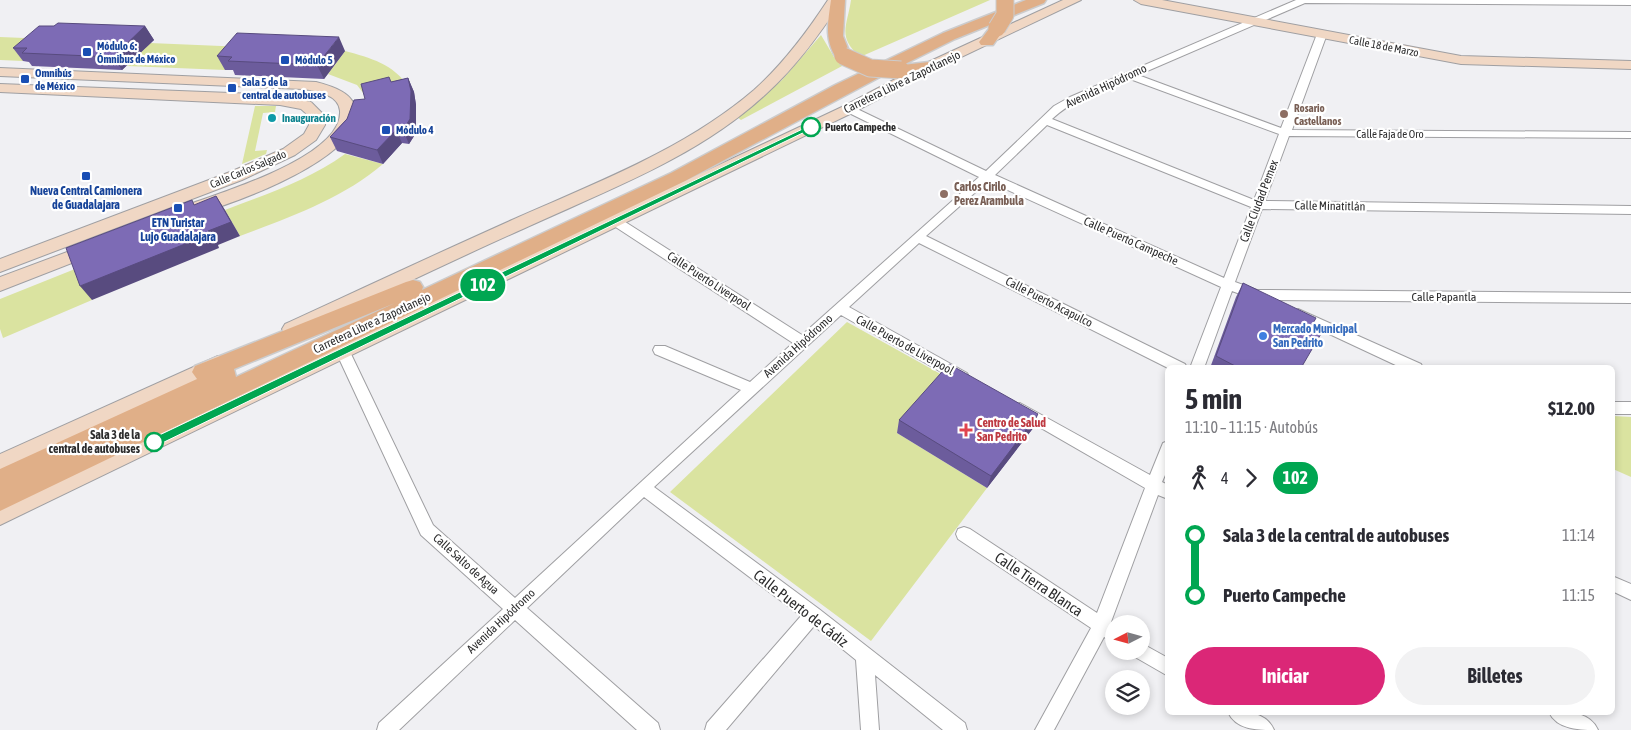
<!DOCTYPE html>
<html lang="es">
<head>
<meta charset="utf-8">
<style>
	:root { --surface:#fff; --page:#f2f2f3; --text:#2b2b33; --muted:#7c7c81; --accent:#db2777 }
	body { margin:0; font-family:"Asap Condensed",sans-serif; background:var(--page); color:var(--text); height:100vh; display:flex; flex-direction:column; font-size:19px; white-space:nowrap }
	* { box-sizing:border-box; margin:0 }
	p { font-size:16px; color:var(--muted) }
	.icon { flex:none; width:28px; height:28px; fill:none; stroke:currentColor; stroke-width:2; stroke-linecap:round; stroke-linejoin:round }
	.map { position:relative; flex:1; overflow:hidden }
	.panel { position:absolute; left:1165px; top:365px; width:450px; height:350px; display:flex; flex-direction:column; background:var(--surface); border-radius:8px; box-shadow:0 2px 8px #0003 }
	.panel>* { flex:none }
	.badge { padding:0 10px; border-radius:16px; font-size:18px; line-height:32px }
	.needle { width:32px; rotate:264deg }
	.controls { position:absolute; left:1105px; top:615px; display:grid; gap:10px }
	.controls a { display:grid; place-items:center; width:45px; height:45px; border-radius:50%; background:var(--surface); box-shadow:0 2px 8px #0003; font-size:25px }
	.map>.badge { position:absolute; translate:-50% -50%; box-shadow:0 0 0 2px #fff }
	.legs { display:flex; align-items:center; gap:8px; height:55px; padding:0 20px; font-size:16px }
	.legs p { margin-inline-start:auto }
	.overview { display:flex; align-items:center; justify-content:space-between; height:85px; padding:0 20px }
	h1 { font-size:28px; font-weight:700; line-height:38px }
	.cta { display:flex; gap:10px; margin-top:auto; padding:10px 20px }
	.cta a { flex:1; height:58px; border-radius:30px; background:var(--accent); color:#fff; font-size:20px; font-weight:700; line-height:58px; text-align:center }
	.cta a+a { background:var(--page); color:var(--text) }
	ul { padding:0 20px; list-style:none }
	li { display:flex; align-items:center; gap:18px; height:60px; font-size:19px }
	li i { display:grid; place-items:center; width:8px; height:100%; margin:0 6px; background:currentColor }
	li i::after { content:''; width:12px; height:12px; margin:-6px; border:4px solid; border-radius:50%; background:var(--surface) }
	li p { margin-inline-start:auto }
	li:first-child i { background:linear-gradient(#0000 50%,currentColor 0) }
	li:last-child i { background:linear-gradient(currentColor 50%,#0000 0) }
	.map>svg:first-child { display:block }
	.green { fill:#dae3a0 }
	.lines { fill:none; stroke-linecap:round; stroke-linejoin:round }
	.street-casing { stroke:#9f9fa2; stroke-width:2 }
	.secondary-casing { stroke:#9f9fa2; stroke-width:2 }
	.primary-casing { stroke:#cccccd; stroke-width:3 }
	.street { fill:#fff; fill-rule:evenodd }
	.secondary { fill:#f0d7c4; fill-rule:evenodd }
	.primary { fill:#e0af88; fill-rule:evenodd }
	.primary-bridge-casing { stroke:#cccccd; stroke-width:19; stroke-linecap:butt }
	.primary-bridge { stroke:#e0af88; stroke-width:17 }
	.wall { fill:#6c5c9c }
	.shaded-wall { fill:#584b7f }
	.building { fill:#7d6bb5; stroke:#584b7f }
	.line-1 { fill:#00a651; stroke:#fff }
	.transit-dot { fill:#1a4fb4; stroke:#fff; stroke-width:2 }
	.education-dot { fill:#8d6e63; stroke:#fff; stroke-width:2 }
	.culture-dot { fill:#0f9aa8; stroke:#fff; stroke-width:2 }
	.stop-1-dot { fill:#fff; stroke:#00a651; stroke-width:2.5 }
	.shop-dot { fill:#3f7fe0; stroke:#fff; stroke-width:2 }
	.health-dot { fill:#e0444e; stroke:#fff; stroke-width:2 }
	.labels { text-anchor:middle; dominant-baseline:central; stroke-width:4.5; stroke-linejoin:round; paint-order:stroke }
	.far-transit-label { font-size:11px; font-weight:bold; fill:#164399; stroke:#fff; text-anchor:start }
	.far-street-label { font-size:11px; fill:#2c2c2d; stroke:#fff }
	.far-education-label { font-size:11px; font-weight:bold; fill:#785e54; stroke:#fff; text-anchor:start }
	.far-culture-label { font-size:11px; font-weight:bold; fill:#0d838f; stroke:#fff; text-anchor:start }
	.far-stop-label { font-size:11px; font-weight:bold; fill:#2c2c2d; stroke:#fff; text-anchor:start }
	.street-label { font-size:12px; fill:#2c2c2d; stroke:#fff }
	.education-label { font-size:12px; font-weight:bold; fill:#785e54; stroke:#fff; text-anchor:start }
	.transit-label { font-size:12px; font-weight:bold; fill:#164399; stroke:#fff }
	.shop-label { font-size:12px; font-weight:bold; fill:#366cbe; stroke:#fff; text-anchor:start }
	.health-label { font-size:12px; font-weight:bold; fill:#be3a42; stroke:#fff; text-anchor:start }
	.stop-label { font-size:12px; font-weight:bold; fill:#2c2c2d; stroke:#fff; text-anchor:end }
	.near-street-label { font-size:15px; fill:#2c2c2d; stroke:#fff }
</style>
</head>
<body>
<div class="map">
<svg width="1631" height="730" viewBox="0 0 1631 730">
	<rect width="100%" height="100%" fill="#f0f0f3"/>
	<path class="green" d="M851 0H990L860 57C837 36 847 27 851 0Z
		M821 35 834 57 844 65 741 120 737 117 782 80Z
		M0 37 49 39 23 61 0 60Z
		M150 43 245 47 225 70 127 66Z
		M345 51C371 58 393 64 409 87L367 98 357 85 328 74Z
		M255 106H276L275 112 263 113 255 151 267 150 266 154 242 164Z
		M345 154 383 164C342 199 290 217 240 236L225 210C267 194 309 180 345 154Z
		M80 267 92 300 3 338 0 329V299Z
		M847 322 946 377 897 433 987 488 871 641 670 492Z
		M1613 416 1631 417V477L1613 469Z"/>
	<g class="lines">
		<g class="street-casing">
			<path id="street" d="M1296 0H1631V5L1305 3 1138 75 1281 128 1317 34 1322 31 1327 34 1292 130 1631 132V138L1289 136 1265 201 1631 206V214L1262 209 1235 282 1257 290 1631 293V303L1256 300 1232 291 1204 368H1190L1221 287 988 181 926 236 1185 364 1187 368H1168L919 243 849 307 967 373 969 377 967 381H957L841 315 654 487 819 609 965 723 967 730H943L875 675 879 730H861L856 660 814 626 726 730H705L707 723 801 616 644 497 527 608 658 723 660 730H637L515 620 399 730H377L379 723 503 609 421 535 336 352 338 348 343 347 350 352 433 525 515 598 741 390 655 354 653 350 655 346H665L750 382 793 343 611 224 609 221 611 218H619L802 335 979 177 845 111V107H853L986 171 1054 106 1070 97ZM1130 79 1279 134 1254 200 1052 119C1073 99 1103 90 1130 79ZM1047 125 1251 207 1224 278 995 175Z
				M1298 309 1421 364 1423 368H1402L1293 317 1291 314Z
				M1612 402H1631V414H1612Z
				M1020 403 1150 475 1163 443 1168 441V468L1162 482 1168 485V499L1158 495 1111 622 1114 624V642L1104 637 1054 730H1035L1091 628 958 539 956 534 958 529 964 527 970 529 1097 613 1145 488 1015 413 1013 409 1015 405Z
				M1612 576 1631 584V600L1612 591Z
				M1141 643 1168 658V676L1135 657 1132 651H1141Z
				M1228 712C1245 712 1266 711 1274 730 1257 730 1236 730 1228 712Z
				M1549 712C1567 712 1590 711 1598 730 1581 730 1557 730 1549 712Z"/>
		</g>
		<g class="secondary-casing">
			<path id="secondary" d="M828 0H842C820 34 796 67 766 94 698 157 608 190 525 228 449 262 374 298 299 334L292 336 285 334 282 329 285 324C361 289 436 254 512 220 595 183 684 150 754 90 783 64 807 32 828 0Z
				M1063 0H1081L934 70 854 112 0 525V504L844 106 924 64Z
				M1134 0H1162L1461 56 1631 61V69L1461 64 1141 4Z
				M0 68 316 82C331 86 357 93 355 113 355 118 355 124 353 128 331 168 236 203 193 215L187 213 184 209 187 205C223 192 343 156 340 111 339 94 315 91 303 89L0 76Z
				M0 84 280 95 311 102 325 116V125L316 140 295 155 242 180 0 272V259L230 172 283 149 304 134 309 125V116L301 109 280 105 0 92Z
				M94 242 100 244 103 248 100 252 0 291V277Z
				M218 356 225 359 228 364 225 369 0 473V454Z"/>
		</g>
		<g class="primary-casing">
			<path id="primary" d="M831 0H845L843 36 851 56 849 59H837C824 40 828 22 831 0Z
				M1026 0H1046L1044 3 955 39 903 65 929 62 937 67 935 70 901 75 895 73 893 70 685 181 0 511V469L197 379 192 372 195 366 406 282 413 280 420 282 423 287 422 290 671 173 835 85 943 33ZM395 303 236 377 234 369Z
				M997 23 1005 28 993 45H981L979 42 992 25Z"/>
		</g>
		<use href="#street" class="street"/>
		<use href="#secondary" class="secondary"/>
		<use href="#primary" class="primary"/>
		<g class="primary-bridge-casing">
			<path id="primary-bridge" d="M997 28 1005 15V0
				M843 56 870 68 901 70"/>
		</g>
		<use href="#primary-bridge" class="primary-bridge"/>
	</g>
	<path class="wall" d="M54 26H145L154 40 122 70 32 66 29 62 23 61 13 48Z
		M345 51 324 79 235 75 233 70H225L217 56Z
		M408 78 414 92 416 105V133L409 144 402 143 383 164 337 151 330 137 365 99 391 82Z
		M1243 283 1311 327 1301 368H1210L1236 297Z
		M899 420 1034 427 987 488 897 433Z"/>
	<path class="shaded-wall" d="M145 26 154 40 122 70 113 57Z
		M339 37 345 51 324 79 317 65Z
		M408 78 414 92 416 105V133L409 144 403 130Z
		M396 130 402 143 383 164 377 150Z
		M216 196 225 210 240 236 218 245 219 248 92 300 80 286 208 231Z
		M1038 414 1034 427 987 488 991 476Z"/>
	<path class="building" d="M58 23 145 26 113 57 22 53 27 48H13L39 26H54Z
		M237 33 339 37 317 65 228 61 232 57 217 56Z
		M389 77 391 82 408 78 411 91 410 119 403 130H396L377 150 330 137 347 119 354 100 365 99 361 84Z
		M216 196 231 222 208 231 210 234 80 286 66 248 192 200 194 205Z
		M1243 283 1316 318 1311 327 1322 332 1301 368H1239L1216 356Z
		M949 364 1038 414 991 476 899 420Z"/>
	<path class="line-1" d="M811 125 814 127 813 128 158 445H151L149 442 151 439Z"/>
	<g class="transit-dot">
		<rect x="82" y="47" width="10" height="10" rx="2.5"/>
		<rect x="280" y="55" width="10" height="10" rx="2.5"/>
		<rect x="20" y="74" width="10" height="10" rx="2.5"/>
		<rect x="227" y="83" width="10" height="10" rx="2.5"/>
		<rect x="381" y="125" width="10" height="10" rx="2.5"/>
		<rect x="81" y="171" width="10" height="10" rx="2.5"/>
		<rect x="173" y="203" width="10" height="10" rx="2.5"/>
	</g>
	<g class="education-dot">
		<circle cx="1284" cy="114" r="5"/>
		<circle cx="944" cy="194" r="5"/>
	</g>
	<circle class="culture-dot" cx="272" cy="118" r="5"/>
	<g class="stop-1-dot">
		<circle cx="811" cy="127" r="9"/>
		<circle cx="154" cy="442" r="9"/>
	</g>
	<circle class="shop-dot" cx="1263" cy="336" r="5"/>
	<path class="health-dot" d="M963.5 422.5h5v5h5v5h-5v5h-5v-5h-5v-5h5z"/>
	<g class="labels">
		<g class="far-transit-label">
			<text x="97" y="46">Módulo 6:<tspan x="97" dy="13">Ómnibus de México</tspan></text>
			<text x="295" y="60">Módulo 5</text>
			<text x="35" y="73">Omnibús<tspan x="35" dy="13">de México</tspan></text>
			<text x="242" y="82">Sala 5 de la<tspan x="242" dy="13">central de autobuses</tspan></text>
			<text x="396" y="130">Módulo 4</text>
		</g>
		<g class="far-street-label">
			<text transform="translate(1384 46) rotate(11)">Calle 18 de Marzo</text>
			<text x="1390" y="134">Calle Faja de Oro</text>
			<text transform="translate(248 169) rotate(-23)">Calle Carlos Salgado</text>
		</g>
		<g class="far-education-label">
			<text x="1294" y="108">Rosario<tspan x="1294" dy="13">Castellanos</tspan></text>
		</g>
		<g class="far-culture-label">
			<text x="282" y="118">Inauguración</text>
		</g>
		<g class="far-stop-label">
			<text x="825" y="127">Puerto Campeche</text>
		</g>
		<g class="street-label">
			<text transform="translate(902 82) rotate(-26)">Carretera Libre a Zapotlanejo</text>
			<text transform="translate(1106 86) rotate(-25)">Avenida Hipódromo</text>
			<text transform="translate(1259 201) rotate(-69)">Calle Ciudad Pemex</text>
			<text transform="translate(1330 206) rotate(1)">Calle Minatitlán</text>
			<text transform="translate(1131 241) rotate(24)">Calle Puerto Campeche</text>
			<text transform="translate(709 281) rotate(33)">Calle Puerto Liverpool</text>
			<text x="1444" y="297">Calle Papantla</text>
			<text transform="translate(1049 302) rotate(27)">Calle Puerto Acapulco</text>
			<text transform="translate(372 323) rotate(-25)">Carretera Libre a Zapotlanejo</text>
			<text transform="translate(905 345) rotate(29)">Calle Puerto de Liverpool</text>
			<text transform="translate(798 346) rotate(-42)">Avenida Hipódromo</text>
			<text transform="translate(466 564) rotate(42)">Calle Salto de Agua</text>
			<text transform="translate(501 621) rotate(-43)">Avenida Hipódromo</text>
		</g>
		<g class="education-label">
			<text x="954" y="187">Carlos Cirilo<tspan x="954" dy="14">Perez Arambula</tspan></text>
		</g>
		<g class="transit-label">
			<text x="86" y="191">Nueva Central Camionera<tspan x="86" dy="14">de Guadalajara</tspan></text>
			<text x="178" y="223">ETN Turistar<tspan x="178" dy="14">Lujo Guadalajara</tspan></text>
		</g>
		<g class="shop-label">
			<text x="1273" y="329">Mercado Municipal<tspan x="1273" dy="14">San Pedrito</tspan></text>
		</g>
		<g class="health-label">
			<text x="977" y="423">Centro de Salud<tspan x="977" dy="14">San Pedrito</tspan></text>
		</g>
		<g class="stop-label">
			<text x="140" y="435">Sala 3 de la<tspan x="140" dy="14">central de autobuses</tspan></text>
		</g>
		<g class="near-street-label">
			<text transform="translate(1039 584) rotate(34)">Calle Tierra Blanca</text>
			<text transform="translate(801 608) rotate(38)">Calle Puerto de Cádiz</text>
		</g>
	</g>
</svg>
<div class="controls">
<a><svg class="needle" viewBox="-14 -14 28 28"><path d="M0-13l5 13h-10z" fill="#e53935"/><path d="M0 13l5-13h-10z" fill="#7c7c81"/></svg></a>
<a><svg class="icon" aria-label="layers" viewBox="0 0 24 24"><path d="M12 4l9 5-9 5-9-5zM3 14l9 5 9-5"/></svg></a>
</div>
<b class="badge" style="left:483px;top:285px;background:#00a651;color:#fff">102</b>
<section class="panel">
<div class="overview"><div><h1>5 min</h1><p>11:10 – 11:15 · Autobús</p></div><b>$12.00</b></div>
<div class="legs"><svg class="icon" aria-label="walk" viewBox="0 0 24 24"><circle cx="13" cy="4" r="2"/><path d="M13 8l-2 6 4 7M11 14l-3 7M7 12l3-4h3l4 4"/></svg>4<svg class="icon" aria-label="forward" viewBox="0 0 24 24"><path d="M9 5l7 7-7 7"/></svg><b class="badge" style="background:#00a651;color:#fff">102</b></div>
<ul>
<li><i style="color:#00a651"></i><b>Sala 3 de la central de autobuses</b><p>11:14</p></li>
<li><i style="color:#00a651"></i><b>Puerto Campeche</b><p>11:15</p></li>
</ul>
<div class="cta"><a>Iniciar</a><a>Billetes</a></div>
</section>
</div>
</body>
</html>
